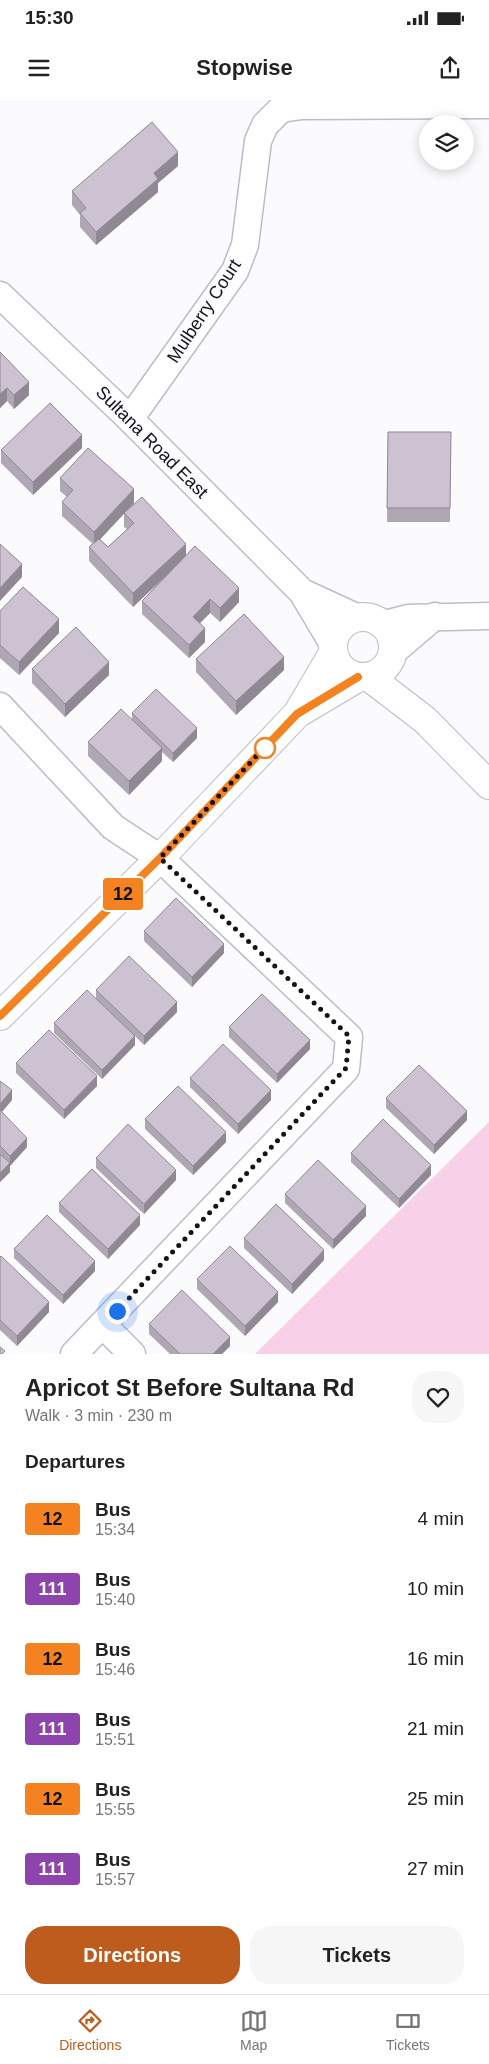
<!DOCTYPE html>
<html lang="en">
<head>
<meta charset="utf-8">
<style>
	:root { --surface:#fff; --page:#f6f6f6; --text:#222; --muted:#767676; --line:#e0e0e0; --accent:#bd5c1c }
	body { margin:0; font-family:Arial,sans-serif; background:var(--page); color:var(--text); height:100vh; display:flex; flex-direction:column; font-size:19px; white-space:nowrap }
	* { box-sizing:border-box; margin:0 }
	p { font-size:16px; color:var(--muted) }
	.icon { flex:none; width:28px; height:28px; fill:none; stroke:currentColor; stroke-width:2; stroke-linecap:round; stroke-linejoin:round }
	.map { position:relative; height:1254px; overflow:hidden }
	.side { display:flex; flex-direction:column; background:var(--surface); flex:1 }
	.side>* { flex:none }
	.badge { padding:0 10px; border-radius:4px; font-size:18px; line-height:32px }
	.controls { position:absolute; left:419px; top:15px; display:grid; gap:10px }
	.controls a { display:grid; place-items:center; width:55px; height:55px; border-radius:50%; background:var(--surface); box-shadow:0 2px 12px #0003; font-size:25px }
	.you { position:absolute; width:25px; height:25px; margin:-12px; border:4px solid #fff; border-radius:50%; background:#1a73e8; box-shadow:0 0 0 8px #1a73e833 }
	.map>.badge { position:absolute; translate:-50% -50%; box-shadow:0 0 0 2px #fff }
	h2 { padding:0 25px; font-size:19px; line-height:45px }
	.round { display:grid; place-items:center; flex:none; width:52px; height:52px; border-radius:20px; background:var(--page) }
	.overview { display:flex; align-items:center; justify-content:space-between; height:85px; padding:0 25px }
	h1 { font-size:24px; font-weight:700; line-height:38px }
	.cta { display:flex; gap:10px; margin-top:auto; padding:10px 25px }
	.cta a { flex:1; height:58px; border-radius:20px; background:var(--accent); color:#fff; font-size:20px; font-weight:700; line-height:58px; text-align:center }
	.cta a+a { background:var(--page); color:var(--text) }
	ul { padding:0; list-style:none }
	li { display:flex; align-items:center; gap:15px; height:70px; padding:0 25px }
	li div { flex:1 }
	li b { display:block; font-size:19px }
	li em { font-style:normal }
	li .badge { min-width:55px; font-weight:700; text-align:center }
	.status { display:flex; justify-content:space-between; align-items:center; height:35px; padding:0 25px; background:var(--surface); direction:ltr }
	.status svg { height:14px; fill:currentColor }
	header { display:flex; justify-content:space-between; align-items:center; height:65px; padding:0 25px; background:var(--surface); font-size:22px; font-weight:700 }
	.dock { display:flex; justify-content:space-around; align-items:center; height:70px; border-top:1px solid var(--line); background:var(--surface); font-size:14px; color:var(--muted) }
	.dock a { display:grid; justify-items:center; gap:2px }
	.dock .current { color:var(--accent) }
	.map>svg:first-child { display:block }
	.green { fill:#f8d1e9 }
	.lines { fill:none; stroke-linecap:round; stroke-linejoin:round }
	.minor-casing { stroke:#bebbcb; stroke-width:29 }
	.tertiary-casing { stroke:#bebbcb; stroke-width:30 }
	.minor { stroke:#fff; stroke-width:26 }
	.tertiary { stroke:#fff; stroke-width:28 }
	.wall { fill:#b0a7b4 }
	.shaded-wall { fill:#908892 }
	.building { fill:#cdc2d1; stroke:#908892 }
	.line-casing { stroke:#fff; stroke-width:11 }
	.line { stroke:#f58220; stroke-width:8 }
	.walk { stroke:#141319; stroke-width:5; stroke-dasharray:0 9 }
	.stop-dot { fill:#fff; stroke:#f58220; stroke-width:2.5 }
	.labels { text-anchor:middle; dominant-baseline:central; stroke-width:4.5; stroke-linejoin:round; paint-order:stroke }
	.street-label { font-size:18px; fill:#141319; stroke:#fbfafd }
</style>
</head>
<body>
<div class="status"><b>15:30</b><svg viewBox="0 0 49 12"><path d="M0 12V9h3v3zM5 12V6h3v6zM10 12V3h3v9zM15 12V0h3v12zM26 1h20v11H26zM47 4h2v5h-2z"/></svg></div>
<header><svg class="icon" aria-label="menu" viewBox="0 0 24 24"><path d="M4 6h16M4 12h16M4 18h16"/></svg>Stopwise<svg class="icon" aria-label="share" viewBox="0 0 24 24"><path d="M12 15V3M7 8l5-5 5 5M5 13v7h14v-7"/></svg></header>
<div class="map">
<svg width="489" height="1254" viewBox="0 0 489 1254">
	<rect width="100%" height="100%" fill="#fbfafd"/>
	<path class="green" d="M489 1022V1254H255Z"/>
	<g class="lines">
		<g class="minor-casing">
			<path id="minor" d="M0 195 130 319 302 492 333 544
				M130 319 235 171 245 145 258 41 265 25 281 9 302 6 489 5
				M302 492 356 517
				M385 524 408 518 489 516
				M394 551 435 516
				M0 606 113 727 160 758 349 937 346 969 74 1254
				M103 1225 132 1254"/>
		</g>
		<g class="tertiary-casing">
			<path id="tertiary" d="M333 547a30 30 0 1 1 60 0a30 30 0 1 1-60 0Z
				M369 577 425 620 489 685
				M300 612 359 577
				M0 916 160 758 297 614 333 553"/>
		</g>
		<use href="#minor" class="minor"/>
		<use href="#tertiary" class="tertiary"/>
	</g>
	<path class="wall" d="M178 66 158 83V92L96 145 80 127V115L72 105V91Z
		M0 252 29 295 14 309 7 301 0 308Z
		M388 332H451L450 422H387Z
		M82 348 33 395 1 363V350Z
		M60 378 134 403 100 439 108 447 127 429 124 427V413L186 455 239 502 220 522 210 513 200 523 205 542 189 558 142 514V501L169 472 133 507 89 461V447L93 444 62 416V402L67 397 60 391Z
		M0 511 59 533 19 575 0 558Z
		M196 559 284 570 236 615 196 572Z
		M32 569 109 575 65 617 32 583Z
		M132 613 197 638 173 662 162 652V661L129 695 88 656V642L132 619Z
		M144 831 224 853 192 887 144 841Z
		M96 890 177 912 144 945 135 936V945L102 979 54 933V923L96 899Z
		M229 927 310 949 277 983 229 937Z
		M16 963 97 986 64 1019 16 973Z
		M190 978 271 1000 238 1034 190 987Z
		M0 981 12 1000 2 1012 27 1047 10 1066V1065V1072L0 1082Z
		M386 998 467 1020 434 1054 386 1008Z
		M145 1019 226 1042 193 1075 145 1029Z
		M351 1053 431 1075 399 1108 351 1062Z
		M96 1058 176 1080 144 1114 96 1068Z
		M285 1094 366 1116 333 1149 285 1103Z
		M59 1103 140 1125 108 1159 59 1112Z
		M244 1138 324 1160 292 1194 244 1148Z
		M14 1149 95 1171 63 1204 14 1158Z
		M0 1157 49 1212 17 1246 0 1230Z
		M197 1179 278 1202 245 1236 197 1189Z
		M149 1224 230 1246 222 1254H170L149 1234Z"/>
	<path class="shaded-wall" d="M178 52V66L158 83V92L96 145V132L154 73Z
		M29 282V295L14 309V295Z
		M7 288V301L0 308V294Z
		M82 335V348L33 395V382Z
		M134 389V403L94 446V432Z
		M186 444V457L133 507V493Z
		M22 464V477L0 501V488Z
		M239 488V502L220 522V508Z
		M210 499V513L193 530V517Z
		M59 519V533L19 575V562Z
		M205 528V542L189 558V545Z
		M284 557V570L236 615V601Z
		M109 562V575L65 617V604Z
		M197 628V638L173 662V653Z
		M162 648V661L129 695V681Z
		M224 844V853L192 887V877Z
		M177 902V912L144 945V936Z
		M135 936V945L102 979V970Z
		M310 940V949L277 983V974Z
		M97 976V986L64 1019V1010Z
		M12 990V1000L0 1014V1004Z
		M271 990V1000L238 1034V1024Z
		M467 1011V1020L434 1054V1045Z
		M226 1032V1042L193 1075V1066Z
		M27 1038V1047L10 1066V1056Z
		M10 1063V1072L0 1082V1073Z
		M431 1065V1075L399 1108V1099Z
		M176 1070V1080L144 1114V1104Z
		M366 1106V1116L333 1149V1140Z
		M140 1115V1125L108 1159V1149Z
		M324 1150V1160L292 1194V1184Z
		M95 1161V1171L63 1204V1195Z
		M278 1192V1202L245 1236V1226Z
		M49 1202V1212L17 1246V1236Z
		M230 1237V1246L222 1254H213Z"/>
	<path class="building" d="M152 22 178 52 154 73 158 79 96 132 80 113 86 108 72 91Z
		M0 252 29 282 14 295 7 288 0 294Z
		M50 303 82 335 33 382 1 350Z
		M388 332H451L450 408H387Z
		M88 348 134 389 94 432 62 402 73 390 60 378Z
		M142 397 186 444 133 493 89 447 99 439 108 447 134 423 124 413Z
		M0 444 22 464 0 488Z
		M195 446 239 488 220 508 210 499 193 517 205 528 189 545 142 501Z
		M23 487 59 519 19 562 0 545V511Z
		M244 514 284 557 236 601 196 559Z
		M76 527 109 562 65 604 32 569Z
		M156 589 197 628 173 653 132 613Z
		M121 609 162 648 129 681 88 642Z
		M176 798 224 844 192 877 144 831Z
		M129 856 177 902 144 936 96 890Z
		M87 890 135 936 102 970 54 923Z
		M262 894 310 940 277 974 229 927Z
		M49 930 97 976 64 1010 16 963Z
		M223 944 271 990 238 1024 190 978Z
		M419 965 467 1011 434 1045 386 998Z
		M0 981 12 990 0 1004Z
		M178 986 226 1032 193 1066 145 1019Z
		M0 1010 27 1038 10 1056 0 1046Z
		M383 1019 431 1065 399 1099 351 1053Z
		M128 1024 176 1070 144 1104 96 1058Z
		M0 1054 10 1063 0 1073Z
		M318 1060 366 1106 333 1140 285 1094Z
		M92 1069 140 1115 108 1149 59 1103Z
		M276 1104 324 1150 292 1184 244 1138Z
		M47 1115 95 1161 63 1195 14 1149Z
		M230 1146 278 1192 245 1226 197 1179Z
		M1 1156 49 1202 17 1236 0 1220V1157Z
		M182 1190 230 1237 213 1254H180L149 1224Z
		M0 1247 5 1251 2 1254H0Z"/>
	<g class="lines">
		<g class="line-casing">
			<path id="line" d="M0 916 160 758 297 614 358 577"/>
		</g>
		<use href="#line" class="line"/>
		<path class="walk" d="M117 1211 346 968 349 936 160 758 269 643 265 648"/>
	</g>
	<circle class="stop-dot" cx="265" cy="648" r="10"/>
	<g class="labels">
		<g class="street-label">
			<text transform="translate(204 211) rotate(-57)">Mulberry Court</text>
			<text transform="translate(152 342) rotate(45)">Sultana Road East</text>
		</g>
	</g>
</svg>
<div class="controls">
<a><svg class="icon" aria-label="layers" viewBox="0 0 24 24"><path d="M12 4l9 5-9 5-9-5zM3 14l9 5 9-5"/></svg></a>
</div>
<div class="you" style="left:117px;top:1211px"></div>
<b class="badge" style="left:123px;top:794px;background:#f58220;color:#111">12</b>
</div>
<section class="side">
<div class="overview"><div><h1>Apricot St Before Sultana Rd</h1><p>Walk · 3 min · 230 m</p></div><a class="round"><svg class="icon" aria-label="heart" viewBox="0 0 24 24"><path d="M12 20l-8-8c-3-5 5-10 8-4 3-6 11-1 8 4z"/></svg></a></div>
<h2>Departures</h2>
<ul>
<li><span class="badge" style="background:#f58220;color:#111">12</span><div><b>Bus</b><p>15:34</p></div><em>4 min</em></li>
<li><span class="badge" style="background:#8e44ad;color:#fff">111</span><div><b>Bus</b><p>15:40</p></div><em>10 min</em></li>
<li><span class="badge" style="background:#f58220;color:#111">12</span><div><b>Bus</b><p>15:46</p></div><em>16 min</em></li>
<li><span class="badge" style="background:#8e44ad;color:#fff">111</span><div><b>Bus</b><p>15:51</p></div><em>21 min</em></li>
<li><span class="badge" style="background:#f58220;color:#111">12</span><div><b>Bus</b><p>15:55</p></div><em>25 min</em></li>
<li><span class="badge" style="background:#8e44ad;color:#fff">111</span><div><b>Bus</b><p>15:57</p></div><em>27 min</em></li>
</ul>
<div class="cta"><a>Directions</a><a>Tickets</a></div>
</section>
<nav class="dock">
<a class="current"><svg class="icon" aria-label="directions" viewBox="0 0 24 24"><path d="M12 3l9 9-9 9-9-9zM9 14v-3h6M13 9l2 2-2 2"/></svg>Directions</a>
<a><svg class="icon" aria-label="map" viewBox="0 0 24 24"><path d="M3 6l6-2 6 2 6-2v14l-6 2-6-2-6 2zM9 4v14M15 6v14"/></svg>Map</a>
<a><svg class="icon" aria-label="tickets" viewBox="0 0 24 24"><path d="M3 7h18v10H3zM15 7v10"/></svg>Tickets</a>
</nav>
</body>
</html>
